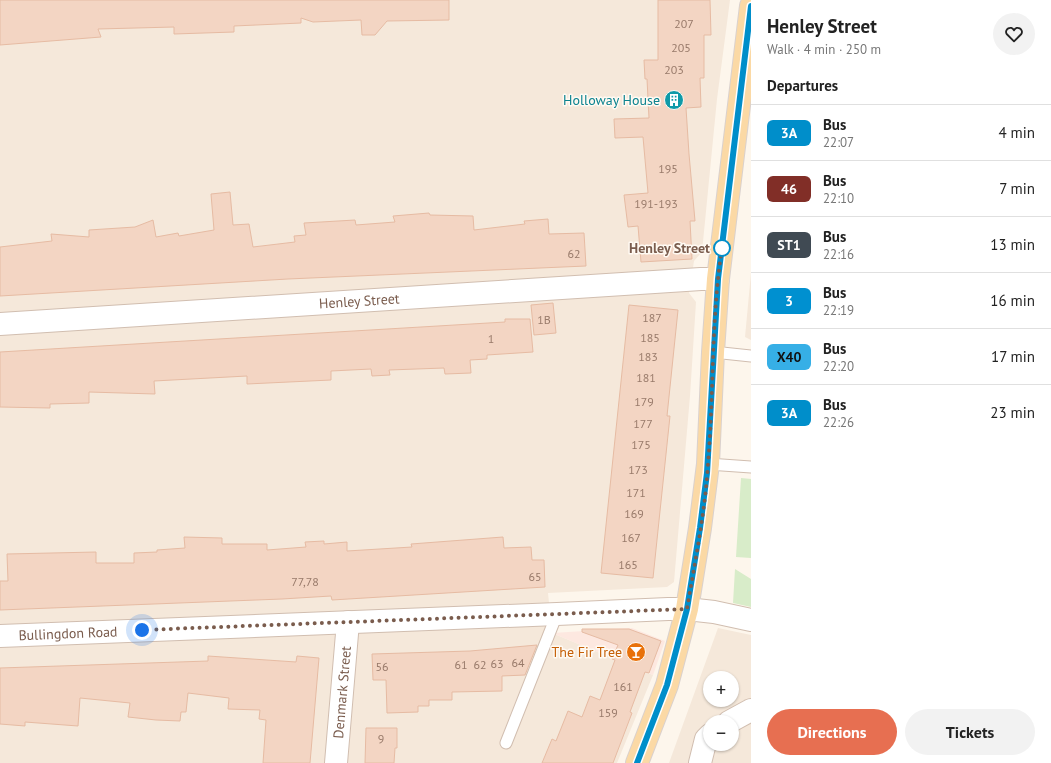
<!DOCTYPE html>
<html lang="en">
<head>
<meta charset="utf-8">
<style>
	:root { --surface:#fff; --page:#f2f2f2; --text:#222; --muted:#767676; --line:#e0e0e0; --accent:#e76f51 }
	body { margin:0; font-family:"PT Sans",sans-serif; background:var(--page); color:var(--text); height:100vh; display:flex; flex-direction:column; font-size:15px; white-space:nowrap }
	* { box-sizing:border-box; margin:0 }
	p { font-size:13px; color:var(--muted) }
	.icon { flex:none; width:22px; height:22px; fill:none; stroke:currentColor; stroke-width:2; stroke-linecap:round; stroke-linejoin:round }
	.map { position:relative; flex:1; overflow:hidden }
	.drawer { display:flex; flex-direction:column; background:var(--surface); width:300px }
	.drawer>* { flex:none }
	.badge { padding:0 8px; border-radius:6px; font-size:14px; line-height:26px }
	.tools { position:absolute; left:703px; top:671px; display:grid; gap:8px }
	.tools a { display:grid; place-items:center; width:36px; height:36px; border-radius:50%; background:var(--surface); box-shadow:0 1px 3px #0004; font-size:20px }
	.you { position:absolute; width:20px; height:20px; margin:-10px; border:3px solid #fff; border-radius:50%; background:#1a73e8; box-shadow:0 0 0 6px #1a73e833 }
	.map>.badge { position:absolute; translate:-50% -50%; box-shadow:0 0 0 2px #fff }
	h2 { padding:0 16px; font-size:15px; line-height:36px }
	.round { display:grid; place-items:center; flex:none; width:42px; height:42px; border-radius:21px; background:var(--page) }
	.head { display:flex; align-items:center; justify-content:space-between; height:68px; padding:0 16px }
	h1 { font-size:19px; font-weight:700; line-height:30px }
	.cta { display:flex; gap:8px; margin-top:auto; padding:8px 16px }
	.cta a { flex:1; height:46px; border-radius:24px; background:var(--accent); color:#fff; font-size:16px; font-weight:700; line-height:46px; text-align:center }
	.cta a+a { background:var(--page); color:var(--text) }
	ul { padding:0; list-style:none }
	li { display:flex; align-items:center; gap:12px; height:56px; padding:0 16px; border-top:1px solid var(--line) }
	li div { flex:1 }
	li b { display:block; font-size:15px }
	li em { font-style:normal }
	li .badge { min-width:44px; font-weight:700; text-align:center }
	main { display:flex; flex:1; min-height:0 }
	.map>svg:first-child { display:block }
	.residential { fill:#f5e8da; fill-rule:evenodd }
	.commercial { fill:#fde8e0 }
	.green { fill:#d8ecc9 }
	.building { fill:#f3d5c3; stroke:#e6bba3 }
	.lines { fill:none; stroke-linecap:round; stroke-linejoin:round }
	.service-casing { stroke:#d1beb0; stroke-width:13 }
	.minor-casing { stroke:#d1beb0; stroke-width:24 }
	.primary-casing { stroke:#dad1cd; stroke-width:24 }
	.service { stroke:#fff; stroke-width:11 }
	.minor { stroke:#fff; stroke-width:22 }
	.primary { stroke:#fbd9a5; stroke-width:22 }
	.line-casing { stroke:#fff; stroke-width:9 }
	.line { stroke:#008eca; stroke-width:6 }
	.walk { stroke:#7a5c4d; stroke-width:4; stroke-dasharray:0 7.2 }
	.stop-dot { fill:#fff; stroke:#008eca; stroke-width:2 }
	.labels { text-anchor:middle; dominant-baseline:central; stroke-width:3; stroke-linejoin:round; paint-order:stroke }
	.number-label { font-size:12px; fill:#987a6a }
	.culture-label { font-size:14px; fill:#0d838f; stroke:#fffaf3; text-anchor:end }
	.stop-label { font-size:14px; font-weight:bold; fill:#7a5c4d; stroke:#fffaf3; text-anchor:end }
	.street-label { font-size:14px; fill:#7a5c4d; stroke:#fffaf3 }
	.food-label { font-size:14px; fill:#c56008; stroke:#fffaf3; text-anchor:end }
</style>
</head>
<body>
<main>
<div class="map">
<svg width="751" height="763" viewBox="0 0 751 763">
	<rect width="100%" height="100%" fill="#fdf6ec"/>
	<path class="residential" d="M0 0H730L717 99 702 252 694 261 689 293 696 302 690 396 674 582 667 587 548 593 552 633 653 675 617 763H0Z
		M751 273V340L745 337Z
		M718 628 751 635V763H669ZM710 678H732V700H710ZM710 722H732V744H710Z"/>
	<path class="commercial" d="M632 628 665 641 653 675 552 633Z"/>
	<path class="green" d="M741 478 751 479V558L736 557Z
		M735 569 751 579V607L733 603Z"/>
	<path class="building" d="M0 0H449V20L387 21 375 35H362L361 20 313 22 301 18V23L234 26V32L174 34V27L98 29 101 37 0 45Z
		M658 0H710L711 35H704V78H700L701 107 686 108 689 154 695 221H690L692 259 641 262 638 226 628 227 624 195 648 193 643 137 615 138 614 119 649 118 647 79H645L644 60H658Z
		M230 192 233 225 249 224 253 247 295 242 294 236 306 235 304 223 355 220 356 225 395 222 393 216 429 213 430 215 473 216 474 230 525 224 524 221 548 219 549 234 584 233 586 266 288 279 0 296V247L52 241 51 234 89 237V230L135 227 153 220 156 237 178 233 179 236 214 230 211 194Z
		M553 303 556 333 534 335 531 305Z
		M629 305 678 310 667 416H670L653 578 601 573Z
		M505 319H530L533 352 487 355V359L470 360 471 373 445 374 444 368 389 370 390 375 372 376 371 369 331 371V380L247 384V376L154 381 155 394 89 392V403L50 404V408L0 407V352L505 322Z
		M184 537 222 538V544H267V550L306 547 305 542 324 541V544L347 542V551L412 547 411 544 503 537 504 548 531 547 532 560H544L545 587 332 600 331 596 282 599 0 610V581H8L7 554 96 552V563H134V553L157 552V550L185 548Z
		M582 629H629L661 641 649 673 645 672 630 712 632 713 613 763H542L552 739 556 741 568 711 582 717 590 696 600 700 615 660 612 659 618 645 582 632Z
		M537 645 525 675 502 676V691L452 692V700H429V706H418V712L387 713 386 680H373L372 654 470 651Z
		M208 656 296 662 297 656 319 658 310 763H263L266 720 259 719 260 710 228 709 229 698 188 693 186 712H181L180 721 156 720 128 717 130 703 80 698 78 726 25 722V726L0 724V668L208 661Z
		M366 728H397V748H395L394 763H365Z"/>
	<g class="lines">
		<g class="service-casing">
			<path id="service" d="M713 352 751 356
				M708 464 751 467
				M506 743 557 614"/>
		</g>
		<g class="minor-casing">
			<g id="minor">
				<path id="s1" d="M0 324 701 279H718"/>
				<path id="s2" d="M0 636 557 614 668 609H687L714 612 751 620"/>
				<path d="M729 722 751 710"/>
				<path id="s3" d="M336 763 348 622"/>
				<path d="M700 763 706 739 710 735"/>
			</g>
		</g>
		<g class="primary-casing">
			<path id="primary" d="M637 763 667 685 687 609 700 528 708 464 713 352 718 279 751 6"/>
		</g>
		<use href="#service" class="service"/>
		<use href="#minor" class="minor"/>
		<use href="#primary" class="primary"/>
	</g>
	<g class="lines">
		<g class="line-casing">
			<path id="line" d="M637 763 667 685 687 609 700 528 707 473 718 279 751 6"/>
		</g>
		<use href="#line" class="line"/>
		<path class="walk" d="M142 630 687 609C695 561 705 513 708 464 714 392 711 319 722 248"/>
	</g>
	<defs>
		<g id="building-disc" transform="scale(1)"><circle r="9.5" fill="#0f9aa8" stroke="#fffaf3"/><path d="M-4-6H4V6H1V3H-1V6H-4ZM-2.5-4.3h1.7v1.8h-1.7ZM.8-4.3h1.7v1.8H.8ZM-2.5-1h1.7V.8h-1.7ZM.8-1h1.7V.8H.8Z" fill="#fff"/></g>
		<g id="bar-disc" transform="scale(1)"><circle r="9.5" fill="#e8710a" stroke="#fffaf3"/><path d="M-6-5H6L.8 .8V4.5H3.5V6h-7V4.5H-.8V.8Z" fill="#fff"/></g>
	</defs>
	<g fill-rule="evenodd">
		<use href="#building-disc" x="674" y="100"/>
		<use href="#bar-disc" x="636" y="652"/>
	</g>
	<circle class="stop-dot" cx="722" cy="248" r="8"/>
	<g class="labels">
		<g class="number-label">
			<text x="684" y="23">207</text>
			<text x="681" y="47">205</text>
			<text x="674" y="69">203</text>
			<text x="668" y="168">195</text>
			<text x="656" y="203">191-193</text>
			<text x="574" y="253">62</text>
			<text x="652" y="317">187</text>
			<text x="544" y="319">1B</text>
			<text x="650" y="337">185</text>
			<text x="491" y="338">1</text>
			<text x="648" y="356">183</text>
			<text x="646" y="377">181</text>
			<text x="644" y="401">179</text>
			<text x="643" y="423">177</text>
			<text x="641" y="444">175</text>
			<text x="638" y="469">173</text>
			<text x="636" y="492">171</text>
			<text x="634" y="513">169</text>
			<text x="631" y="537">167</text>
			<text x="628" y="564">165</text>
			<text x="535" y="576">65</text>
			<text x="305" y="581">77,78</text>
			<text x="518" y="662">64</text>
			<text x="497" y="663">63</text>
			<text x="461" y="664">61</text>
			<text x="480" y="664">62</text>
			<text x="382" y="666">56</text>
			<text x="623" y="686">161</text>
			<text x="608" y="712">159</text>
			<text x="381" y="738">9</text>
		</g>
		<g class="culture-label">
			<text x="660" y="100">Holloway House</text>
		</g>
		<g class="stop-label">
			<text x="710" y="248">Henley Street</text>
		</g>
		<g class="street-label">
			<text stroke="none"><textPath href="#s1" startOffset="360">Henley Street</textPath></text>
			<text stroke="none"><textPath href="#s2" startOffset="68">Bullingdon Road</textPath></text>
			<text stroke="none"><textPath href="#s3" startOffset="71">Denmark Street</textPath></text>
		</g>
		<g class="food-label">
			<text x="622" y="652">The Fir Tree</text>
		</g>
	</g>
</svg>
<div class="tools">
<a>+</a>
<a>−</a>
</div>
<div class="you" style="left:142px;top:630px"></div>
</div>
<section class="drawer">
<div class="head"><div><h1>Henley Street</h1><p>Walk · 4 min · 250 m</p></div><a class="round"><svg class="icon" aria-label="heart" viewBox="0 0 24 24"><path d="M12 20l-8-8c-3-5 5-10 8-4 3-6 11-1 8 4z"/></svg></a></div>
<h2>Departures</h2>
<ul>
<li><span class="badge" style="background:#008eca;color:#fff">3A</span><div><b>Bus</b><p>22:07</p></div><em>4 min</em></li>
<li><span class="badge" style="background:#812e27;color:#fff">46</span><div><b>Bus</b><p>22:10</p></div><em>7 min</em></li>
<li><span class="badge" style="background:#404a53;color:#fff">ST1</span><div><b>Bus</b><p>22:16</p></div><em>13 min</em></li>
<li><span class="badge" style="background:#0090d0;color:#fff">3</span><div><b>Bus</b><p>22:19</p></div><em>16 min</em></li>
<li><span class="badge" style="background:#36afe6;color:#111">X40</span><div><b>Bus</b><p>22:20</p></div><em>17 min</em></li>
<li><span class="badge" style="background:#008eca;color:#fff">3A</span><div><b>Bus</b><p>22:26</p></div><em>23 min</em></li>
</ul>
<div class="cta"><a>Directions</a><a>Tickets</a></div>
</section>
</main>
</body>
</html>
